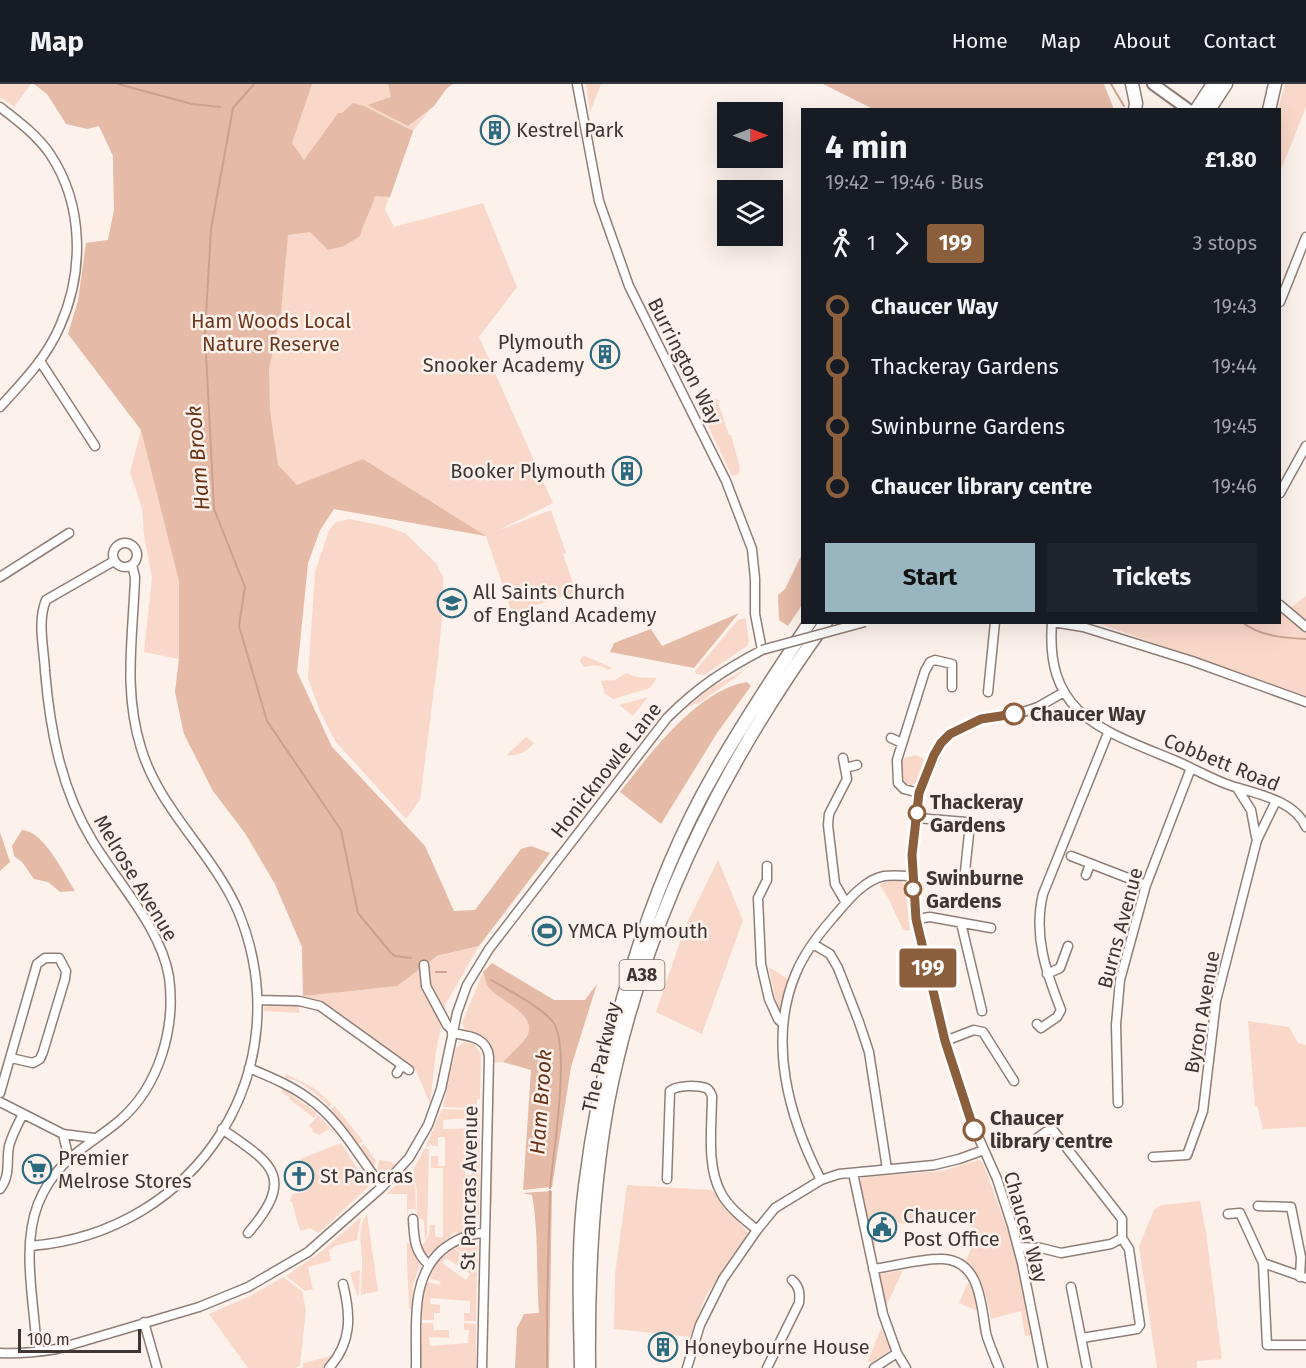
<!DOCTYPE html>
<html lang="en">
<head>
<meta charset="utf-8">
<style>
	:root { --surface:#171b24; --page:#20242c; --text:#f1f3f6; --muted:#9ea1a6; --line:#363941; --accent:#98b5c0 }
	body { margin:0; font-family:"Fira Sans",sans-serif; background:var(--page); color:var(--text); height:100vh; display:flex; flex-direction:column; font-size:22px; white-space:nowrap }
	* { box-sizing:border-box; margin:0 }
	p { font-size:20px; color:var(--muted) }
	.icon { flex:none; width:33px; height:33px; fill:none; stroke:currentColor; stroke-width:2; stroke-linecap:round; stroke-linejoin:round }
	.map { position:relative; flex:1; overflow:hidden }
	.panel { position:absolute; left:801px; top:24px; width:480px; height:516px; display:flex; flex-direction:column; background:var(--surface); border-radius:0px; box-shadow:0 6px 24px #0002 }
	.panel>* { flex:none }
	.badge { padding:0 12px; border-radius:4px; font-size:21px; line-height:39px }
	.needle { width:39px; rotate:90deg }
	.controls { position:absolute; left:717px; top:18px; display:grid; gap:12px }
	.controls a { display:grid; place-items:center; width:66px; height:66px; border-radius:0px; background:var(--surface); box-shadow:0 6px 24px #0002; font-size:30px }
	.scale { position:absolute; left:18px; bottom:15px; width:123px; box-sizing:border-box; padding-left:6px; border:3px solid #3e3633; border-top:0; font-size:16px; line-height:21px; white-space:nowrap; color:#3e3633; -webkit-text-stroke:4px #fcf1eb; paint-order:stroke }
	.map>.badge { position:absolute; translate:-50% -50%; box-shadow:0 0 0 3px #fff }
	.legs { display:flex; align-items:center; gap:9px; height:66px; padding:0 24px; font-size:20px }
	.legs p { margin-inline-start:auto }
	.headline { display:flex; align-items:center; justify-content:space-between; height:102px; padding:0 24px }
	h1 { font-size:33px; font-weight:700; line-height:45px }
	.action { display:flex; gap:12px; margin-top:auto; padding:12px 24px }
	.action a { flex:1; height:69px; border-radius:0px; background:var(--accent); color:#111; font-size:24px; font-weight:700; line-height:69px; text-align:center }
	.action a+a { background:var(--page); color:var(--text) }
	ul { padding:0 24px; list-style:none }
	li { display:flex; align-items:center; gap:21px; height:60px; font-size:22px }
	li i { display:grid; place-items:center; width:9px; height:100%; margin:0 8px; background:currentColor }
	li i::after { content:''; width:15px; height:15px; margin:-8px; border:4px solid; border-radius:50%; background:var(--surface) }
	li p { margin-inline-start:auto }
	li:first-child i { background:linear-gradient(#0000 50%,currentColor 0) }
	li:last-child i { background:linear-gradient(currentColor 50%,#0000 0) }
	header { display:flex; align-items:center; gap:36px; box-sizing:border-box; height:84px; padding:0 30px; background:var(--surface); border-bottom:2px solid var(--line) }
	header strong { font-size:28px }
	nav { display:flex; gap:33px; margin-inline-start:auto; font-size:21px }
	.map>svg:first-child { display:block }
	.green { fill:#fad8c9; fill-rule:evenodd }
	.forest { fill:#e5baa7 }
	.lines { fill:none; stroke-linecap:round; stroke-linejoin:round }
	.stream { stroke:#cba28f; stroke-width:2 }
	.minor-casing { stroke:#8f7e76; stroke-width:11 }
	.major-casing { stroke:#8f7e76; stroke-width:14 }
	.highway-casing { stroke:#8f7e76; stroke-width:15 }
	.minor { stroke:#fff; stroke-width:8 }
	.major { stroke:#fff; stroke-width:10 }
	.highway { stroke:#fff; stroke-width:12 }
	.minor-bridge-casing { stroke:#8f7e76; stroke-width:11; stroke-linecap:butt }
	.minor-bridge { stroke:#fff; stroke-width:8 }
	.line-1-casing { stroke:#fff; stroke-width:14 }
	.line-1 { stroke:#8b5e3c; stroke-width:9 }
	.stop-1-dot { fill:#fff; stroke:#8b5e3c; stroke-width:3 }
	.labels { text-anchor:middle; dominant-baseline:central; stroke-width:5; stroke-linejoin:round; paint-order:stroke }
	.shield { fill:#fcf1eb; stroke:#776e6a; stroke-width:1.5 }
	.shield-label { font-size:18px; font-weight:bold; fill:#3e3633 }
	.poi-label { font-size:20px; fill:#3e3633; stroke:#fcf1eb; text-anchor:start }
	.park-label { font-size:20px; fill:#6c371c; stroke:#fcf1eb }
	.street-label { font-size:20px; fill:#3e3633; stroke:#fcf1eb }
	.stop-label { font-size:20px; font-weight:bold; fill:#3e3633; stroke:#fcf1eb; text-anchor:start }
	.water-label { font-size:21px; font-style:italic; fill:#683317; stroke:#fcf1eb }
</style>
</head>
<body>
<header>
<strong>Map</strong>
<nav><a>Home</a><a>Map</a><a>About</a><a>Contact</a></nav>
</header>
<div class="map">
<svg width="1306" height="1284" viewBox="0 0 1306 1284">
	<rect width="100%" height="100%" fill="#fcf1eb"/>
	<path class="green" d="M0 0H31L14 23 0 13Z
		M34 0H453L447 4 413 47 385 125 394 143 483 119 517 203 479 253 553 419 497 447 551 426 566 469 563 470 576 508 512 529 486 452 334 425 320 446 308 479 297 588 332 663 425 762 433 805 435 873 479 862 445 921 436 968 430 1020 416 986 322 917 303 912 302 863 275 800 245 749 213 707 184 650 175 608 179 575 144 568 152 494 144 451 142 424 130 388 141 346 102 284 68 250 78 217 86 159 108 156 114 126 113 72 99 42 57 25 47 10Z
		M586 0H601L590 28 586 1Z
		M1285 0H1306V23L1280 88 1278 25Z
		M714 314 721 317 718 318 729 351H731L740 384 739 390 732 392 698 321 705 317 708 324 716 321Z
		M349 435 384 442 405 449 437 480 443 494V524L438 574 420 716 406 735 335 657 319 625 308 594 315 488 329 446 336 438Z
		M1306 512V612L1097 539 1280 538V521L1289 525Z
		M746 534 749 558 747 562 704 591 696 590 695 587 738 536Z
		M585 572 613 584 608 586C600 580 593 581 584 583L580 577 582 573Z
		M744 586 739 591 702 617 686 624 712 603Z
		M626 589C639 595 643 593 657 594L650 604 613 615 605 610 601 597 615 596Z
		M648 613 633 632 619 621Z
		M526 653 534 659C528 667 517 673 507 671Z
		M916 671 924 675C921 685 921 699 910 702 900 697 901 685 902 675Z
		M718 776 743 836 702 950 656 928 685 843Z
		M892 797H901L905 802 910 846 907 847 903 845 887 812 879 800Z
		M769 883 788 895 782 923 779 925 775 914Z
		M483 888C485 894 486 901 491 905 502 918 540 932 526 954 522 960 509 971 503 978L493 979C494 953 486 953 465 945L462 939Z
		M269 921H299V929L264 927V923Z
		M1248 937 1289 943 1298 959 1306 961V1043L1263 1045 1257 1022H1255Z
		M464 958 474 960 481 970 480 1015H477V1023L480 1024 443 1023 456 964Z
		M493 984H494L492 1120 491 1116Z
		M286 990 314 1004 332 1020 327 1025V1020C315 1009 300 995 285 994Z
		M283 1005 317 1029 314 1034 289 1015 290 1013 281 1008Z
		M335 1022 363 1057 357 1061 329 1027Z
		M442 1025 480 1026 479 1132 472 1133 473 1137H478C477 1146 463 1147 455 1150L457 1146 429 1171 424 1169 421 1163 429 1151 430 1141H435V1152L441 1154 443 1152V1084H431V1072H438V1082H445V1053H438V1062H432L430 1059 429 1063 426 1062ZM453 1035H472V1044L443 1045V1036ZM465 1053H478V1082H472V1091H465ZM463 1097H471L472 1105H477V1123H471L470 1135H463Z
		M318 1031 338 1053 329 1045 319 1051 312 1047 313 1046 309 1042Z
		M341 1059 369 1102 319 1149 310 1144 300 1147 292 1118H290L292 1110 306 1108 305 1100 310 1098 308 1084 301 1085 300 1075Z
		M364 1060 376 1077 374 1083 371 1082 359 1064Z
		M425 1064 429 1065 427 1151 425 1156 424 1137 417 1132V1108L413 1086Z
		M379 1076 392 1078 395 1081 387 1089 382 1090 377 1087Z
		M979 1076 983 1079 1012 1158 1033 1251 1025 1252 1021 1227 991 1235C987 1213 982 1194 966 1177L977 1150V1145C968 1141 958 1135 950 1133 932 1130 907 1149 893 1135L875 1140V1173L874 1174 860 1114 861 1095 866 1093 942 1087Z
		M410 1090 415 1102 416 1125H408L407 1143V1110H386Z
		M627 1101 712 1106 748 1149 706 1212 690 1253 614 1245 615 1191Z
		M1200 1117 1206 1148 1222 1275 1197 1277V1284H1157L1139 1162 1154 1126 1161 1121Z
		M367 1130 378 1207 361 1211C361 1201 362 1191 362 1182 363 1163 355 1146 367 1130Z
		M361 1133 357 1156 335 1162 329 1166 331 1177 308 1183 313 1205 305 1207 286 1192 322 1167Z
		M470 1155H475L478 1161 477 1181 454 1163Z
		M407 1159H410L420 1181 413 1200 411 1225H409C409 1203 406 1182 407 1159Z
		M454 1164 477 1183 476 1237H464V1229H470V1217L431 1214 430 1220 440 1221V1229H434V1236H422V1211L425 1197 439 1201 441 1198 427 1193 436 1179ZM446 1174 470 1190 466 1196 442 1179Z
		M360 1186 359 1211 357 1212 350 1189Z
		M903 1186 886 1223 879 1196 880 1190Z
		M283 1193 302 1207 306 1226 300 1281 296 1284H248L209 1230 250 1212Z
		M968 1198 975 1209 977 1227 959 1219Z
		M422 1239H433L434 1246H449V1254L429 1253 430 1262 468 1259 469 1246H464V1239L476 1240V1284H420Z
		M881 1244 891 1265 872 1279 868 1277Z
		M335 1271 323 1284H303V1279Z"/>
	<path class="forest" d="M34 0H312L292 59 304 76 338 29H342L353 19 364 22 413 47 390 113 375 112C371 127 364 137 360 152L344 162 328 166 310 148 288 151 281 228 269 285 270 327 278 381 297 401 363 375 486 452 334 425 320 446 308 479 297 588 332 663 425 762 454 827 475 826 521 765 531 762 550 769 479 862 437 872 397 902 303 912 302 863 275 800 245 749 213 707 184 650 175 608 179 575V497L141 346 68 250 78 217 86 159 108 156 114 126 113 72 99 42 87 45 66 40 47 10Z
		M388 0H453L447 4 434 22 408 42 367 21 391 13Z
		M823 0H1104L1113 23V26L873 25Z
		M802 470V521L788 542 779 536 778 511 785 505Z
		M739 529 694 584 610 568 614 559 651 545 662 562Z
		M747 598 751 602 717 649 661 740 620 708C650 670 697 606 747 598Z
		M22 746C44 747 64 790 75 807L60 808 48 798 34 795 22 778 14 772 12 762Z
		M0 748 10 778 0 787Z
		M492 879 554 916H585L597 900 571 983 552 1103 523 1106 531 986 503 978C509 971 522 960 526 954 540 932 502 918 490 905 486 901 485 894 483 888Z
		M552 1107 549 1284H515L517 1244 524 1230 539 1229C536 1190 539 1150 532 1111L522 1109Z"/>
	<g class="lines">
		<path class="stream" d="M118 0 192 20 220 23
			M254 0 233 24 211 145 205 249 214 425 245 503 239 542 267 637 341 746 358 829 391 869 395 872 411 874
			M1111 0 1124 22
			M1242 538C1259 552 1284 554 1306 555
			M436 888H446
			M491 896C507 905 543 924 553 938 571 962 553 1071 550 1104
			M547 1284V1222L550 1107"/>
		<g class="minor-casing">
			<path id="minor" d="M0 23C18 37 37 51 50 70 84 121 84 188 60 242 47 273 23 298 0 323
				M1280 218 1306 153
				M40 277 95 362
				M1280 409 1306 362
				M113 471a12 12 0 1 1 24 0a12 12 0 1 1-24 0Z
				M0 493 69 449
				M1280 521 1306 543
				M1052 538C1045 628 1098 645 1169 674 1190 682 1210 695 1232 702 1257 710 1294 716 1306 743
				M1053 538 1083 543 1192 577 1306 618
				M988 608 995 538
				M891 654 902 659
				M843 674 847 695 829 730 828 741 835 800 846 819
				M845 684 857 681
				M1237 704 1251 726 1256 753
				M919 709 904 705 898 699 897 676 925 587 930 578 935 576 952 580V603
				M917 734 966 738 970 740 964 797
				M1071 772 1146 801
				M767 782V796L758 814 761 880 769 915 778 935 783 940
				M1086 791 1090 780
				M916 835 930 833 991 844
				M961 839 982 927
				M813 860 830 870 838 884 859 938 869 968 887 1085
				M424 881 426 902 447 941 453 947
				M1047 890 1060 884 1068 862
				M258 916 299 917 320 922 409 986
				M1037 940 1041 944 1057 933 1061 926C1046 888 1033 851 1043 810L1108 649
				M452 949C469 952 487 953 489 973L482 1284
				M945 957 974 946 983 948 1014 997
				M249 984C270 993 290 1001 308 1014 339 1035 359 1073 382 1103
				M397 989 402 981
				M0 1009 37 880 45 874H59L66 887 65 895 43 968 40 975 33 979 11 974
				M0 1018 63 1050 94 1054
				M1118 1019 1116 941 1120 896 1146 801 1191 684
				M1045 1036 1122 1135V1154
				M222 1045C273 1080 296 1093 248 1149
				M63 1050 69 1075
				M1036 1055 1051 1044
				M1153 1073 1187 1071 1203 1027 1216 917 1257 756 1276 717
				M853 1089 883 1230 897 1269 906 1284
				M667 1095 670 1007C677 1001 697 1001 706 1004 710 1006 710 1008 712 1012 712 1043 706 1081 721 1109 729 1124 744 1135 757 1146
				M821 1096C789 1034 767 957 796 889 804 870 818 851 832 835 845 820 863 796 884 792 893 791 903 792 912 792
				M0 1105C11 1091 6 1078 9 1062 12 1051 18 1040 23 1030
				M1258 1122 1291 1123 1301 1173 1300 1193
				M1228 1130 1240 1129 1263 1179 1267 1261H1306
				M413 1135C414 1153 414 1168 429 1181
				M30 1162C198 1149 303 984 238 827 213 769 159 725 141 664 123 606 133 553 135 493L132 481
				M1018 1163 1041 1164 1061 1169 1111 1160 1122 1154
				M1263 1179 1306 1194
				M873 1185C896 1182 921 1174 943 1175 981 1177 981 1222 986 1249 989 1261 995 1273 999 1284
				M1071 1203 1087 1284
				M144 1238 157 1284
				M1082 1254 1137 1245 1140 1241 1129 1165 1122 1154
				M40 1266 36 1255C33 1212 22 1161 38 1120 56 1075 85 1065 119 1037 159 1003 176 944 169 893 161 844 117 798 92 756 61 705 50 646 45 587 44 564 37 538 46 516L114 477
				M0 1269C20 1270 38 1268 57 1265L199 1223 248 1203 308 1168 382 1103 409 1074 428 1041 441 1005 457 929 467 901 489 865 667 634C698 603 724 586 762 566L755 530V495L752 465 726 397 629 202 599 117 577 0
				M329 1284C352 1258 351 1232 343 1200
				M416 1284C417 1244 409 1195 442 1166 455 1156 467 1150 484 1149
				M687 1284 700 1241 723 1195 757 1146 775 1124 821 1096 839 1090 934 1081 959 1075 984 1066
				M767 1284 799 1219C800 1210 800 1203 792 1196
				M874 1284 897 1269
				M1043 1284 1022 1179 1012 1141 997 1095 969 1032 940 940 916 835 912 792V771L919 709 941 659 950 650 982 635 1020 629 1038 623 1064 608"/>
		</g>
		<g class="major-casing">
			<path id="major" d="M1153 0 1189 26"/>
		</g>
		<g class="highway-casing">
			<path id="highway" d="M1132 0 1136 19 1135 26
				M1196 26 1213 0
				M1209 26 1226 0
				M1269 26 1275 0
				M581 1284C580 1223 577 1163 585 1102 602 966 646 807 715 688 744 637 777 587 810 538
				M589 1284C588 1194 592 1106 608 1018 642 843 722 681 826 538"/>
		</g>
		<use href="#minor" class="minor"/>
		<use href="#major" class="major"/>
		<use href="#highway" class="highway"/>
		<g class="minor-bridge-casing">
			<path id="minor-bridge" d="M762 566 865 538"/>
		</g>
		<use href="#minor-bridge" class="minor-bridge"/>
	</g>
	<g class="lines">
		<g class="line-1-casing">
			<path id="line-1" d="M974 1046 945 957 916 835 912 771 919 709 934 671 941 659 950 650 981 635 1014 630"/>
		</g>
		<use href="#line-1" class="line-1"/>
	</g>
	<defs>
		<g id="building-ring" transform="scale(1.5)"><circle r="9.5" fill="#fcf1eb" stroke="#2b6a7f" stroke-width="1.5"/><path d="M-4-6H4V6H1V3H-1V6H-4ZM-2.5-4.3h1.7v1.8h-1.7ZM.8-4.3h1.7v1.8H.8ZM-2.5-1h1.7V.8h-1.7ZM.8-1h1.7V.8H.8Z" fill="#2b6a7f"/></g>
		<g id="school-ring" transform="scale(1.5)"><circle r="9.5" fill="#fcf1eb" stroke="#2b6a7f" stroke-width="1.5"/><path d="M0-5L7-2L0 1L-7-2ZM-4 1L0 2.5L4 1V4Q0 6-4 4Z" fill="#2b6a7f"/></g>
		<g id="stadium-ring" transform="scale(1.5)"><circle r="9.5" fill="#fcf1eb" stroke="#2b6a7f" stroke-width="1.5"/><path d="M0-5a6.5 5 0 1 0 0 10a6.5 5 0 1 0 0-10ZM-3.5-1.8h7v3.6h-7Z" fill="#2b6a7f"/></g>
		<g id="supermarket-ring" transform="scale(1.5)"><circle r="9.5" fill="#fcf1eb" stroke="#2b6a7f" stroke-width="1.5"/><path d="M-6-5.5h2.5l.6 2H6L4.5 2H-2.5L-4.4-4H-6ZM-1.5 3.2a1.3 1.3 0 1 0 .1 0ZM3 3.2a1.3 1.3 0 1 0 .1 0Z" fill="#2b6a7f"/></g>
		<g id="church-ring" transform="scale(1.5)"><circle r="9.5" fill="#fcf1eb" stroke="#2b6a7f" stroke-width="1.5"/><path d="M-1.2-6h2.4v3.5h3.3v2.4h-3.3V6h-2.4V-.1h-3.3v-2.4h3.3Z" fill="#2b6a7f"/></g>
		<g id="civic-ring" transform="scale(1.5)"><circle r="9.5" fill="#fcf1eb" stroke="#2b6a7f" stroke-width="1.5"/><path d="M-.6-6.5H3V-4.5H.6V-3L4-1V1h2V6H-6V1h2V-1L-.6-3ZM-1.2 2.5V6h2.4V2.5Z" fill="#2b6a7f"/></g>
	</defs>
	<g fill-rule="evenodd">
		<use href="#building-ring" x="495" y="46"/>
		<use href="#building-ring" x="605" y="270"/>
		<use href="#building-ring" x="627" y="387"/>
		<use href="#school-ring" x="452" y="519"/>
		<use href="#stadium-ring" x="547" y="847"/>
		<use href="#supermarket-ring" x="37" y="1085"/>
		<use href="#church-ring" x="299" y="1092"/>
		<use href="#civic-ring" x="882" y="1143"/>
		<use href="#building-ring" x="663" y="1263"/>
	</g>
	<g class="stop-1-dot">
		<circle cx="1014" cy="630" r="10"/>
		<circle cx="917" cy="729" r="8"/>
		<circle cx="913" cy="805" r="8"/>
		<circle cx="974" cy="1046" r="10"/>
	</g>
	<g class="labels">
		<rect class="shield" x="619.5" y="876" width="45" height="30" rx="4.5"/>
		<g class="shield-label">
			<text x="642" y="891">A38</text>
		</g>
		<g class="poi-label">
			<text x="516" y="46">Kestrel Park</text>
			<text x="584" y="258" text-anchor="end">Plymouth<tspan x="584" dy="23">Snooker Academy</tspan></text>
			<text x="606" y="387" text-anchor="end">Booker Plymouth</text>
			<text x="473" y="508">All Saints Church<tspan x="473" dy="23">of England Academy</tspan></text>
			<text x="568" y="847">YMCA Plymouth</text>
			<text x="58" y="1074">Premier<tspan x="58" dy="23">Melrose Stores</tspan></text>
			<text x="320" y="1092">St Pancras</text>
			<text x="903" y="1132">Chaucer<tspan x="903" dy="23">Post Office</tspan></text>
			<text x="684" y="1263">Honeybourne House</text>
		</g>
		<g class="park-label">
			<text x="271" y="237">Ham Woods Local<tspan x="271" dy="23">Nature Reserve</tspan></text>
		</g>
		<g class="street-label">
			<text transform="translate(685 277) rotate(63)">Burrington Way</text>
			<text transform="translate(1222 678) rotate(22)">Cobbett Road</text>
			<text transform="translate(606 686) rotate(-52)">Honicknowle Lane</text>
			<text transform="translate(136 794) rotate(59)">Melrose Avenue</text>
			<text transform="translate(1120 844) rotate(-75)">Burns Avenue</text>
			<text transform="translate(1202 928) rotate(-80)">Byron Avenue</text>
			<text transform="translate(601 973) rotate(-77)">The Parkway</text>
			<text transform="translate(469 1104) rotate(-89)">St Pancras Avenue</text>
			<text transform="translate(1026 1143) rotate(74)">Chaucer Way</text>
		</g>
		<g class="stop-label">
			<text x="1030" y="630">Chaucer Way</text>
			<text x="930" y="718">Thackeray<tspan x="930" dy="23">Gardens</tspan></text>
			<text x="926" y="794">Swinburne<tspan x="926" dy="23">Gardens</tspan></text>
			<text x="990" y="1034">Chaucer<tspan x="990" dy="23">library centre</tspan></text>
		</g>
		<g class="water-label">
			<text transform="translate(198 374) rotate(-95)">Ham Brook</text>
			<text transform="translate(541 1018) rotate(-86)">Ham Brook</text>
		</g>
	</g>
</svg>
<div class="controls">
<a><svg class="needle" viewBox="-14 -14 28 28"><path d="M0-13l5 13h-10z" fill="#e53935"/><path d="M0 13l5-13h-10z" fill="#9ea1a6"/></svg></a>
<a><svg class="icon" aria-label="layers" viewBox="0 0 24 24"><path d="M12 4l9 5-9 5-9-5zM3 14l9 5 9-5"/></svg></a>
</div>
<div class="scale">100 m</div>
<b class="badge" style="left:928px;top:884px;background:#8b5e3c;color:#fff">199</b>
<section class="panel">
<div class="headline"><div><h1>4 min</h1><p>19:42 – 19:46 · Bus</p></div><b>£1.80</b></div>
<div class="legs"><svg class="icon" aria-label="walk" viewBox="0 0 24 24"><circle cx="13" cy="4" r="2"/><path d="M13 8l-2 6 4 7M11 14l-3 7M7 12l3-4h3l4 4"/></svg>1<svg class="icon" aria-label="forward" viewBox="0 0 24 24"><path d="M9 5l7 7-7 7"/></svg><b class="badge" style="background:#8b5e3c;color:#fff">199</b><p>3 stops</p></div>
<ul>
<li><i style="color:#8b5e3c"></i><b>Chaucer Way</b><p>19:43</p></li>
<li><i style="color:#8b5e3c"></i><span>Thackeray Gardens</span><p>19:44</p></li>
<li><i style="color:#8b5e3c"></i><span>Swinburne Gardens</span><p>19:45</p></li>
<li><i style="color:#8b5e3c"></i><b>Chaucer library centre</b><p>19:46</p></li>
</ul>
<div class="action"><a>Start</a><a>Tickets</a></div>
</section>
</div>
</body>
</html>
